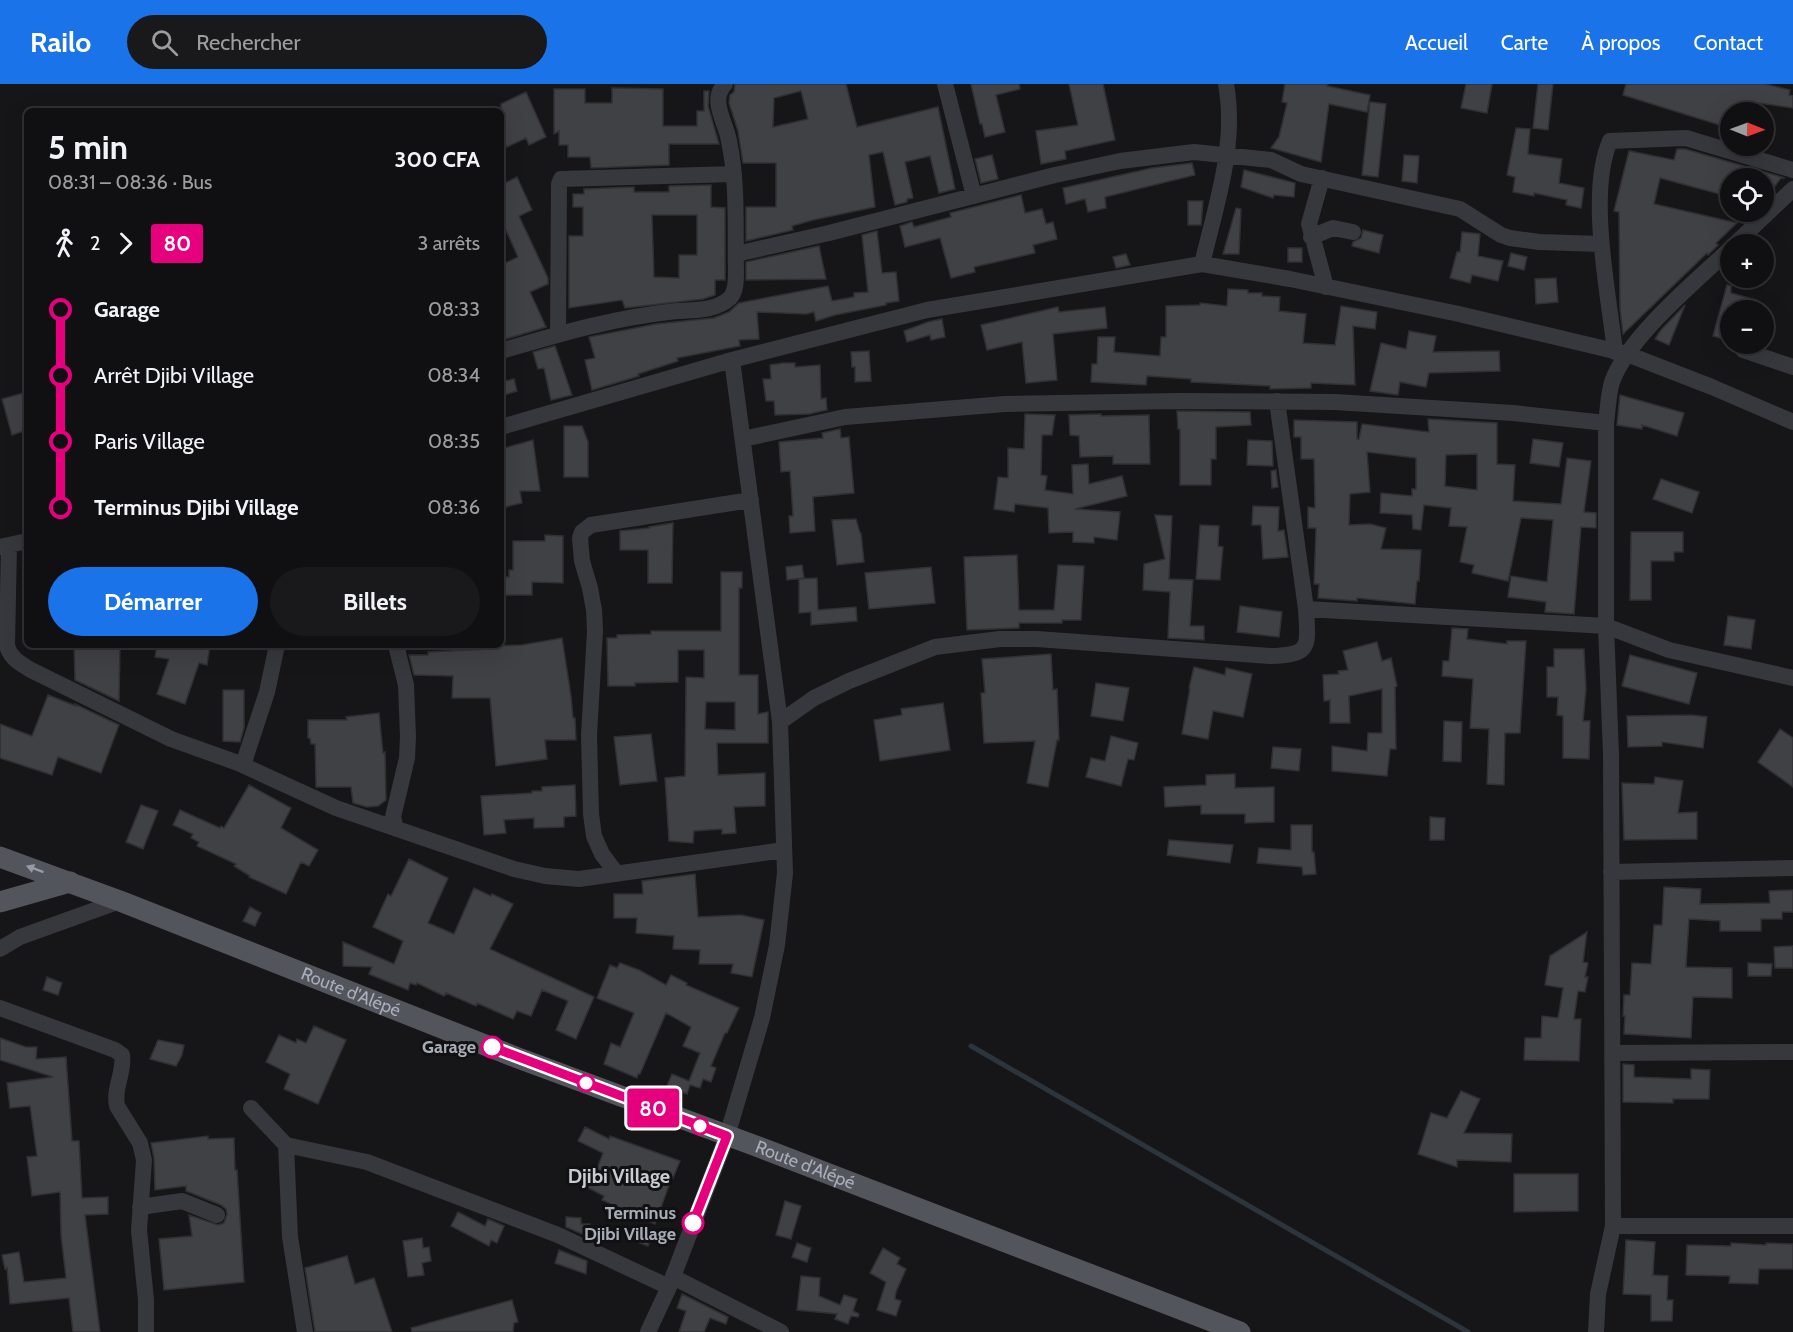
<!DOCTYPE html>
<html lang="fr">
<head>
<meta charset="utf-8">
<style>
	:root { --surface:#101012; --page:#19191b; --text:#f1f3f6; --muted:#9c9d9f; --line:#303032; --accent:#1a73e8 }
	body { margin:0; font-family:Cabin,sans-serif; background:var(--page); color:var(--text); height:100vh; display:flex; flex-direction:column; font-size:22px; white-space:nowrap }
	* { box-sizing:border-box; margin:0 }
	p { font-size:20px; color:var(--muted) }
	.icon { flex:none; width:33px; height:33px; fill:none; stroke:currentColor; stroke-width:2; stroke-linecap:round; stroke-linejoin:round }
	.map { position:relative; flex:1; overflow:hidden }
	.details { position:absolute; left:24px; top:24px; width:480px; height:540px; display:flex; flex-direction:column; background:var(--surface); border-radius:9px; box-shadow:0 6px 24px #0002,0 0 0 2px var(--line) }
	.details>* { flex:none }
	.badge { padding:0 12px; border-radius:4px; font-size:21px; line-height:39px }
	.needle { width:39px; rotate:91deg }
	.tools { position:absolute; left:1720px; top:18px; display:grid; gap:12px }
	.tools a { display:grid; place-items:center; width:54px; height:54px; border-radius:50%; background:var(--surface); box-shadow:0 6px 24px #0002,0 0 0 2px var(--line); font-size:30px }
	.map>.badge { position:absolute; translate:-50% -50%; box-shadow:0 0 0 3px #fff }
	.legs { display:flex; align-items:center; gap:9px; height:66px; padding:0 24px; font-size:20px }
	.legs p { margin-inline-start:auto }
	.headline { display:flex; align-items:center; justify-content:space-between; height:102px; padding:0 24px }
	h1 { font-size:33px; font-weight:700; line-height:45px }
	.primary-button { display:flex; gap:12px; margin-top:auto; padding:12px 24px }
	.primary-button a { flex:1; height:69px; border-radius:36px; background:var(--accent); color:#fff; font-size:24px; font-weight:700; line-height:69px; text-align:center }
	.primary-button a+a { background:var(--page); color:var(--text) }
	ul { padding:0 24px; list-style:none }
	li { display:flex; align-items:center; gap:21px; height:66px; font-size:22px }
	li i { display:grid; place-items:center; width:9px; height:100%; margin:0 8px; background:currentColor }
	li i::after { content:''; width:15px; height:15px; margin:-8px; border:4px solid; border-radius:50%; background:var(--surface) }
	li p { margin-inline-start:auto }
	li:first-child i { background:linear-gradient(#0000 50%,currentColor 0) }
	li:last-child i { background:linear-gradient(currentColor 50%,#0000 0) }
	header { display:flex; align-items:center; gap:36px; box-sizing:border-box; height:84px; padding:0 30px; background:var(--accent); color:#fff }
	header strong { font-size:28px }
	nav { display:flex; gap:33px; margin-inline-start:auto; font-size:21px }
	.search { width:420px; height:54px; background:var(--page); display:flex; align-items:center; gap:15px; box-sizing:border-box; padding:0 21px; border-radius:33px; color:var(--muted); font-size:22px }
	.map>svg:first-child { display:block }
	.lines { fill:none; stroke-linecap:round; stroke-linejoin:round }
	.stream { stroke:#2c353c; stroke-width:5 }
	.building { fill:#404145; stroke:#303034; stroke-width:1.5; fill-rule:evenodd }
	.minor { stroke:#37383d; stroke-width:16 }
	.major { stroke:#53555c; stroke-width:21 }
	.oneway { fill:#979ba6 }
	.line-1-casing { stroke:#fff; stroke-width:14 }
	.line-1 { stroke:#e6007e; stroke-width:9 }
	.stop-1-dot { fill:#fff; stroke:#e6007e; stroke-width:3 }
	.labels { text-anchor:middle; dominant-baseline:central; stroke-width:6; stroke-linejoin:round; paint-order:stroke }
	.street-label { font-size:18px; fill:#a8adb8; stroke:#111113 }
	.stop-label { font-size:18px; font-weight:bold; fill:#a8adb8; stroke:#111113; text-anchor:end }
	.neighbourhood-label { font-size:20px; font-weight:bold; fill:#c9ccd4; stroke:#111113 }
</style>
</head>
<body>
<header>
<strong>Railo</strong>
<div class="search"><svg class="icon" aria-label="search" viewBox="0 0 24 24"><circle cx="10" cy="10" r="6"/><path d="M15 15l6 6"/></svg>Rechercher</div>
<nav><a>Accueil</a><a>Carte</a><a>À propos</a><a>Contact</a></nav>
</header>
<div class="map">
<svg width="1793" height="1248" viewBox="0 0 1793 1248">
	<rect width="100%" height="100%" fill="#161618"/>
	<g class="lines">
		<path class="stream" d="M971 962 1468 1248"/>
	</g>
	<path class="building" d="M735 0H846L857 43 938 23 955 105 939 109 930 72 905 78 913 114 907 115V118L895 121 883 68 869 71 875 123 813 136 792 142 793 146 746 157V123H776V79H743L738 47 729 19 730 11 734 8ZM801 7 808 35 773 43 774 14Z
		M971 0H1019L1020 5 996 11 1005 48 985 53 982 40H980Z
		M1069 0H1103L1115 56 1065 67 1066 75 1041 80 1036 47 1078 41Z
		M1285 0H1328L1327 2 1370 11 1367 28 1329 20 1321 78 1271 64 1279 53 1287 19 1282 18Z
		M1466 0H1492L1487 29 1461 24Z
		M1538 0H1553L1548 46 1533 44Z
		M1626 0H1765L1790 6 1789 11 1793 12V24L1759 19 1757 28H1731V43H1726L1623 11Z
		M612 4 663 5V42H697V27H704V7H709L708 22 719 60H669V81L591 84 590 73H568V61H559V47L554 50V5H585V19H612Z
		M526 8 546 53 529 61 526 54 507 63 501 51V20Z
		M1370 18 1386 20 1378 93 1362 91Z
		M1516 44 1530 45 1528 70 1562 75 1559 99 1584 104 1581 124 1566 121 1567 116 1534 109V112L1513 108 1515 93 1507 91Z
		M1677 65H1685L1785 94H1781L1772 106 1764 103V94H1731V113L1660 94 1654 120 1737 139 1716 159 1718 161 1708 171 1707 169 1623 250 1620 225 1619 128 1614 127 1629 67 1674 76Z
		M992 71 998 95 981 99 975 75Z
		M1404 71 1419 72 1417 99 1402 97Z
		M1192 79 1195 91 1105 113 1106 124 1088 128 1085 115 1066 120 1063 104 1152 84Z
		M1244 86 1295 99 1294 113 1274 111 1273 114 1241 103Z
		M517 93 532 126 519 132 548 194V200L530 208 546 243 506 255 501 245V181L518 173 501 135V101Z
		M711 101V123L725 124V196H715V211L703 215 625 224 622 216 569 224V152H583V123H573V110H584V105L634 103V108H669V102ZM652 131H697V171H679V194L654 193Z
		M1021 111 1025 129 1042 125 1046 140 1053 138 1057 155 1033 161 1035 169 974 183 975 188 951 194 940 154 905 163 900 142 912 138 914 143 951 133 950 129Z
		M1188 117H1203L1201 141H1188Z
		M1236 124 1241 125 1239 170H1223Z
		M1363 146 1383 151 1379 169 1352 162 1353 158 1361 154Z
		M877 147 882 189 896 188 899 217 886 219V221L835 231 816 237 814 228 806 230 757 228 759 255 739 256 740 262 677 274 678 277 638 290 639 292 592 306 585 276 595 274 589 253 656 240 714 234 729 228 739 219 828 202 832 217 854 213V209L868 208 862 151Z
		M1462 148 1480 150 1478 172 1503 177 1498 197 1472 191 1470 199 1450 194 1457 168H1460Z
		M819 162 826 195 746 196V178Z
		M1288 164H1302V178H1288Z
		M1511 169 1527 173 1524 186 1508 182Z
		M1126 170 1130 181 1116 184 1113 173Z
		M1556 194 1558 218 1536 220 1535 195Z
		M1727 201 1731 202V209L1756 216 1753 226H1731V257L1713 252Z
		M1228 205 1248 206V209H1262V212L1280 213 1279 227 1306 230 1303 259 1335 261 1341 222 1377 228 1375 245 1353 242 1355 301 1311 299V304L1270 305V302L1191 298V295L1147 292 1146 301 1091 298 1092 280H1097L1098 253H1115L1114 268 1160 272 1161 253H1166V222L1200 221V219L1227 222Z
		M1685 221 1669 261 1655 255 1661 246Z
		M1058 223 1059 228 1105 223 1107 244 1053 250 1057 296 1026 299 1022 258 987 266 981 241Z
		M942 235 945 253 931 256 930 251 907 258 904 247 928 238Z
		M1409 247 1436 252 1433 268 1499 267 1500 287 1429 289 1426 303 1400 298 1398 311 1370 307 1381 259 1406 265Z
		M555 262 572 311 551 316 544 284 538 285 533 268Z
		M869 267 871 297 855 298V283H852L851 268Z
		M783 279H795V283L820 281 821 315 826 314 827 326 809 330 775 331 774 317H766L763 295H771L770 281Z
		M514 295 517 307 504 311 501 298Z
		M27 308V346L12 351 2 315Z
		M1620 311 1684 329 1677 352 1642 341V345L1617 341Z
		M1177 327 1250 328 1251 341 1216 343V375H1211V401H1180V345H1178Z
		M1025 330 1055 331 1052 351H1042L1041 391 1047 392 1045 406 1073 410 1072 381 1088 380 1089 400 1122 392 1127 412 1075 425 1120 428 1117 456 1094 453V459L1073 458V448L1049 449 1048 424 1015 420 1014 428 994 425 998 393 1008 394V364L1024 365Z
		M1101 330V332L1149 331 1150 380H1113V372L1080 373 1079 352 1070 351 1069 331Z
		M1428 335 1497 339V380L1515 381 1513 417 1561 420 1567 374 1591 377 1584 428 1596 429V444L1581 443 1574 530 1545 528 1546 518 1508 513 1511 492 1547 498 1553 436 1521 434 1508 497 1472 489 1474 481 1460 478 1467 443 1449 442 1451 424 1424 421 1421 446 1413 445 1412 431 1380 429 1381 409 1412 412V405H1416V374L1367 368 1370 408 1350 410 1349 441 1370 440 1386 444 1381 465 1421 466 1419 497H1417L1415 520 1357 514V517L1318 514 1319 500H1314L1316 444H1308V423L1315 424 1314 375H1301V353H1294V336L1357 338V355H1359L1362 340 1429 348ZM1477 370V406L1445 402 1446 371Z
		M564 342H582L588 358V393H564Z
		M840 345 841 354 849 353 854 409 813 413 815 447 790 449 789 432H793L790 387 781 388 779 358 823 354 822 349Z
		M1533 355 1563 359 1559 383 1530 379Z
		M533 356 540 407H520L522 419 501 424V365Z
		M1248 356 1272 357 1273 382 1247 381Z
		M1276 386 1278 403 1272 404 1271 387Z
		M1661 395 1699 408 1692 429 1653 415Z
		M1253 422 1279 423 1278 447 1284 446 1288 473 1263 475 1261 441H1252Z
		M1155 431 1172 432 1169 495 1193 496 1190 542H1204V556L1168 554 1170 508 1143 506 1144 480 1165 475Z
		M856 435 860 449H861L864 478 837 481 832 436Z
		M673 439 672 499H648V466H620V447L649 444V443Z
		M1200 441 1219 442 1218 462 1223 463 1220 496 1196 495Z
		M1631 448H1683V468H1674V477H1651V516H1630Z
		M545 451 563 452V499L532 498V511H501V493H509V486H513V457H545Z
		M1017 471 1019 526H1054L1058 481 1084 482 1081 536H1062V539H1019V544L967 546 964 473Z
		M802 481 804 494 787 496 786 483Z
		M931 483 935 519 869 525 865 489Z
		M721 488H742V504H739V591H758V630L768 628V659H717L718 691 765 689V722L734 723 736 749 722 750V745L694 747 693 759 669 757 665 694 685 692 686 593 704 594V566H678V598L635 599V602H608L607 554H617V551L651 550V547H721ZM706 618H735V646L705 645Z
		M817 494 818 526 856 523 857 537 811 541V528L799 529V495Z
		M1240 522 1282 528 1279 553 1237 548Z
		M1728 532 1755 536 1751 565 1724 561Z
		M1452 544 1468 545 1467 555 1507 560V557H1526L1520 649H1505L1504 701 1487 700 1489 645 1470 644 1473 595 1442 592 1443 577H1449Z
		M562 554 571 612 573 634H575L576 656H545L547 675 496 682 490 614H452L453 592 414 591 409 571H428V568L490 565V562L522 561Z
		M1377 558 1382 577 1391 574 1397 602 1395 603 1396 665H1390L1387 692 1332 687V662L1367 667 1368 649H1382V605L1349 612 1350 639H1330V616L1324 617 1323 591 1339 590 1338 587 1348 586 1343 567Z
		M74 561H120L119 617 75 596Z
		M157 561H210L207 581 199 579 185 620 157 610 169 575 155 573Z
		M1554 565H1584L1586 605 1583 637H1590L1589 675 1563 674V632L1557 631 1558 613H1547V583H1554Z
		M1051 570 1053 606 1057 605 1059 656H1057L1048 703 1027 699 1035 657 984 659 981 609H985L982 575Z
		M1630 571 1697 589 1689 620 1622 602Z
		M1194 583 1225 591 1226 584 1252 590 1243 633 1213 627 1208 655 1182 650 1190 604H1189Z
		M1096 599 1129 604 1123 637 1091 632Z
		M223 606H244V644L240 658 223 657Z
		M48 611 76 622 75 620 119 641 101 689 58 673 52 691 0 674V640L32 652Z
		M943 619 950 666 880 677 874 636 902 631 901 625Z
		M379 629 383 669 385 668 386 716 378 722 367 723 353 719 351 703H316L315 660H311L310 654H308V636H347L346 633Z
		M1692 631 1707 633 1703 664 1662 658V662L1628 663 1627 632Z
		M1444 637 1462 638 1461 678 1443 677Z
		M1780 645 1793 654V703L1758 678Z
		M651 650 657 697 620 701 614 653Z
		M1111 652 1138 659 1134 676 1128 675 1121 702 1086 693 1091 674 1105 677Z
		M1273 663 1301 665 1299 687 1271 684Z
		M1235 690V704L1274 703V738L1245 739V730H1201V721L1165 723 1164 703 1206 701V691Z
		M1655 693 1683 697 1678 729 1697 728V755L1624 756 1622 699 1654 700Z
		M249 701 291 724 281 744 318 766 309 782 301 778 286 810 249 793 250 792 234 782 236 780 197 762 199 758 191 754 193 750 173 741 180 726 220 744 221 742 224 744Z
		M575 701 576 732 564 733V743L534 744V734L504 736 506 749 484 751 481 712 532 709V707H542V703Z
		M141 721 158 727 143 765 126 758Z
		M1430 733 1445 734 1444 756H1430Z
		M1291 741H1312V768H1314L1316 790 1303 791 1302 783 1257 779 1259 764 1291 766Z
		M1169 756 1233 761 1230 779 1167 771Z
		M409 775 448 794 428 839 454 850 474 804 491 812 492 810 513 820 490 865 594 913 576 955 556 946 568 917 542 906 531 932 517 927 513 935 477 919 476 922 446 909 444 912 417 899 416 901 410 899 408 906 369 890 372 883 343 882V858L394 880 403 857 373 843 388 810 391 812Z
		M695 790 698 833 741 831 764 836 752 893 731 889 733 880H699L700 866 673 865 674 852 636 849 637 834H614V810H643L642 797Z
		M1664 803 1701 805 1700 820 1770 819 1769 807 1793 806V828H1782V835H1761V847H1720V837L1689 835 1686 883 1732 884V914L1693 913 1691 954 1624 950 1625 932H1623L1624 911H1630L1632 879 1651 880 1654 841H1662Z
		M250 823 261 829 255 842 243 837Z
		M1587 848 1583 878 1588 879 1585 893H1588L1585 908 1578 907 1574 935H1581L1579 977 1524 976 1525 954H1541L1542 932 1558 934 1563 904 1545 901 1550 872Z
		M1793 862V884H1775L1774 863Z
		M620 879 639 886 666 901 671 891 687 899 686 901 739 924 727 949H725L711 982 716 984 711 998 703 995 700 1004 690 1001 687 1010 667 1002 672 990 689 997 700 969 683 962 691 943 666 929 640 990H638L637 994 604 980 611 959 620 963 634 929 597 914 610 881 617 884Z
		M1748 879 1772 880 1771 892H1748Z
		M47 893 62 899 58 911 43 906Z
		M314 942 346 956 318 1020 284 1005 290 990 266 978 279 951 296 959 297 955 306 959Z
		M0 954 26 963H37L36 975 66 973 72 1057H79L82 1114 108 1113V1130L85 1131 100 1248H73L69 1214 10 1220 7 1184 5 1185 2 1171 19 1168 24 1198 66 1194 61 1151 60 1108 32 1112 27 1073 37 1072 30 1022 10 1024 7 999 53 993 0 976Z
		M158 956 184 961 182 971 176 982 150 975Z
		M1623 980 1634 981V993L1691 995V985L1710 986 1709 1015H1673V1019L1623 1018Z
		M1461 1007 1480 1015 1464 1049 1512 1050 1511 1078 1457 1076V1083L1418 1070 1431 1029 1447 1034Z
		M585 1043 609 1055 610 1052 680 1077 673 1094 672 1093 655 1140 602 1116 604 1112 579 1099 585 1088 594 1092 603 1069 578 1057Z
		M208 1052V1055L234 1054 235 1086H237L244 1198 164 1206 159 1155 192 1152 189 1131 218 1141 224 1139 227 1130 226 1125 221 1121 186 1107V1102L155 1106 154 1074 151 1059Z
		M1514 1090H1578V1127L1514 1128Z
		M785 1117 801 1122 791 1155 776 1151Z
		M458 1128 485 1142 488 1135 504 1142 497 1159 491 1156 489 1162 451 1142Z
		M566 1133 581 1134V1140H590L589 1153 566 1143Z
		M633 1144 654 1145 648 1162 629 1155Z
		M422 1154 423 1164 429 1163 431 1177 422 1179 424 1191 408 1193 403 1157Z
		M1626 1156 1655 1158 1653 1191 1668 1192 1667 1216H1673L1672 1237H1651V1211L1623 1210Z
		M797 1159 811 1164 807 1178 792 1173Z
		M1731 1159 1766 1161V1159L1793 1160V1185H1759L1758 1200 1729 1199 1730 1192 1686 1191 1687 1161 1731 1162Z
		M883 1164 900 1174 897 1180 906 1185 896 1208 895 1215 901 1217 896 1232 877 1226 886 1198 870 1189Z
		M559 1166 587 1177 586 1190 555 1179Z
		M347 1172 355 1200 374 1194 392 1248H315L305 1184Z
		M801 1192 820 1194 819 1212 840 1221 844 1211 857 1215 853 1227 859 1230 858 1233 851 1232 848 1240 835 1235 837 1230 797 1226Z
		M682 1210 728 1233 726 1240 710 1234 704 1248H679L686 1227 677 1224Z
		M512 1216 518 1238 514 1239 513 1248H412L411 1244Z"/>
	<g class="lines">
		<path class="minor" d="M945 0 974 112
			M1322 94 1309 140 1326 203
			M1311 153 1333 144 1353 148
			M1735 160 1793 105
			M736 170 829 149 1055 91 1120 77 1194 68 1271 76 1301 90 1460 125 1501 151 1510 154 1539 158 1601 160
			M1202 180C1216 121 1237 61 1226 0
			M558 250 559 100 561 95 734 90
			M1743 266 1793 283
			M501 267C559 250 616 233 677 227 694 226 716 227 730 214 736 208 736 196 736 188 735 144 738 100 729 57 726 38 709 16 725 0
			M1615 268C1609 211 1587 109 1610 57L1686 54 1793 86
			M501 343 732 276 927 226 1202 180 1290 195 1459 230 1627 270 1712 303 1793 338
			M743 355 845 333 1005 320 1177 317 1335 318 1513 329 1606 339
			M9 461 7 562C11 575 20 579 31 586L171 655 238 679 336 724 514 785 545 792 579 795 784 766
			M0 463 27 457
			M1306 525 1606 542 1669 566 1793 594
			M780 638 814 614 849 597 935 563 1000 555H1037L1270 572C1312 571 1308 562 1306 525L1277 317
			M243 681 267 608 277 561
			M396 745 393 733 407 674 408 653 406 601 396 561
			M1611 788 1793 784
			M617 790 602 770 594 752 591 730 589 651 595 547 594 526 590 504 582 477 580 454 582 448 591 441 751 416
			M0 865 20 853 120 817
			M0 924 115 966 122 971C125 988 113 1004 117 1022L140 1059 144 1076 139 1146 146 1216V1248
			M1612 969 1793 968
			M251 1024 286 1061 367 1078 558 1151 669 1203
			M286 1061 290 1153 305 1248
			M140 1123 182 1117 217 1131
			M1613 1142H1793
			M673 1193 781 1248
			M648 1248 669 1203 727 1052 762 934 777 861 785 789 780 638 732 276
			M1596 1248 1598 1210 1613 1142 1611 671 1606 542V339C1608 326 1608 311 1612 298 1628 253 1695 198 1731 164"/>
		<g class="major">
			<path id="s1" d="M0 773 120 817 518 974 756 1062 1240 1248"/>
			<path d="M0 818 70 798"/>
		</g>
	</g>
	<defs><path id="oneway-solid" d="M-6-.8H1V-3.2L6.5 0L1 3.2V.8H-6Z" transform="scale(1.5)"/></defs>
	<use class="oneway" href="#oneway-solid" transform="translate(35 785) rotate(-160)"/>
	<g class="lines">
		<g class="line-1-casing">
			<path id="line-1" d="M492 963 727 1052 693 1139"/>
		</g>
		<use href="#line-1" class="line-1"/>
	</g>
	<g class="stop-1-dot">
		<circle cx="492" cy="963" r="10"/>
		<circle cx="586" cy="999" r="8"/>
		<circle cx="700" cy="1042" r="8"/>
		<circle cx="693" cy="1139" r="10"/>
	</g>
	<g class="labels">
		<g class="street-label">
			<text stroke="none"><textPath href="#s1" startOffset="376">Route d'Alépé</textPath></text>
			<text stroke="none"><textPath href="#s1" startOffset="862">Route d'Alépé</textPath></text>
		</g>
		<g class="stop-label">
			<text x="476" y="963">Garage</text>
			<text x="676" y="1129">Terminus<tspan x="676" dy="21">Djibi Village</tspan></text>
		</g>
		<g class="neighbourhood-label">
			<text x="619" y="1092">Djibi Village</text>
		</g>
	</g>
</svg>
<div class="tools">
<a><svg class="needle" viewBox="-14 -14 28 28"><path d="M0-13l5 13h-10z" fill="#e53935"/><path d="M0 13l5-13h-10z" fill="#9c9d9f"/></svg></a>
<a><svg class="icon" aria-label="locate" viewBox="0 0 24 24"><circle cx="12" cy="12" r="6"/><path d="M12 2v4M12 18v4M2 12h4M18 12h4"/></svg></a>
<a>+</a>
<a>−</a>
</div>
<b class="badge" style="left:653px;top:1024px;background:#e6007e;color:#fff">80</b>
<section class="details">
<div class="headline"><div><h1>5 min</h1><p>08:31 – 08:36 · Bus</p></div><b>300 CFA</b></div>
<div class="legs"><svg class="icon" aria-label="walk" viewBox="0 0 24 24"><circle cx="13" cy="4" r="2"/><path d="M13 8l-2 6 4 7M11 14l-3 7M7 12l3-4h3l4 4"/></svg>2<svg class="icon" aria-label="forward" viewBox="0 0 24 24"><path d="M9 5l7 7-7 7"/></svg><b class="badge" style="background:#e6007e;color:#fff">80</b><p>3 arrêts</p></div>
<ul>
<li><i style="color:#e6007e"></i><b>Garage</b><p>08:33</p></li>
<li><i style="color:#e6007e"></i><span>Arrêt Djibi Village</span><p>08:34</p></li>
<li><i style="color:#e6007e"></i><span>Paris Village</span><p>08:35</p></li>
<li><i style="color:#e6007e"></i><b>Terminus Djibi Village</b><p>08:36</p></li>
</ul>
<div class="primary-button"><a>Démarrer</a><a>Billets</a></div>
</section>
</div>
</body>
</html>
